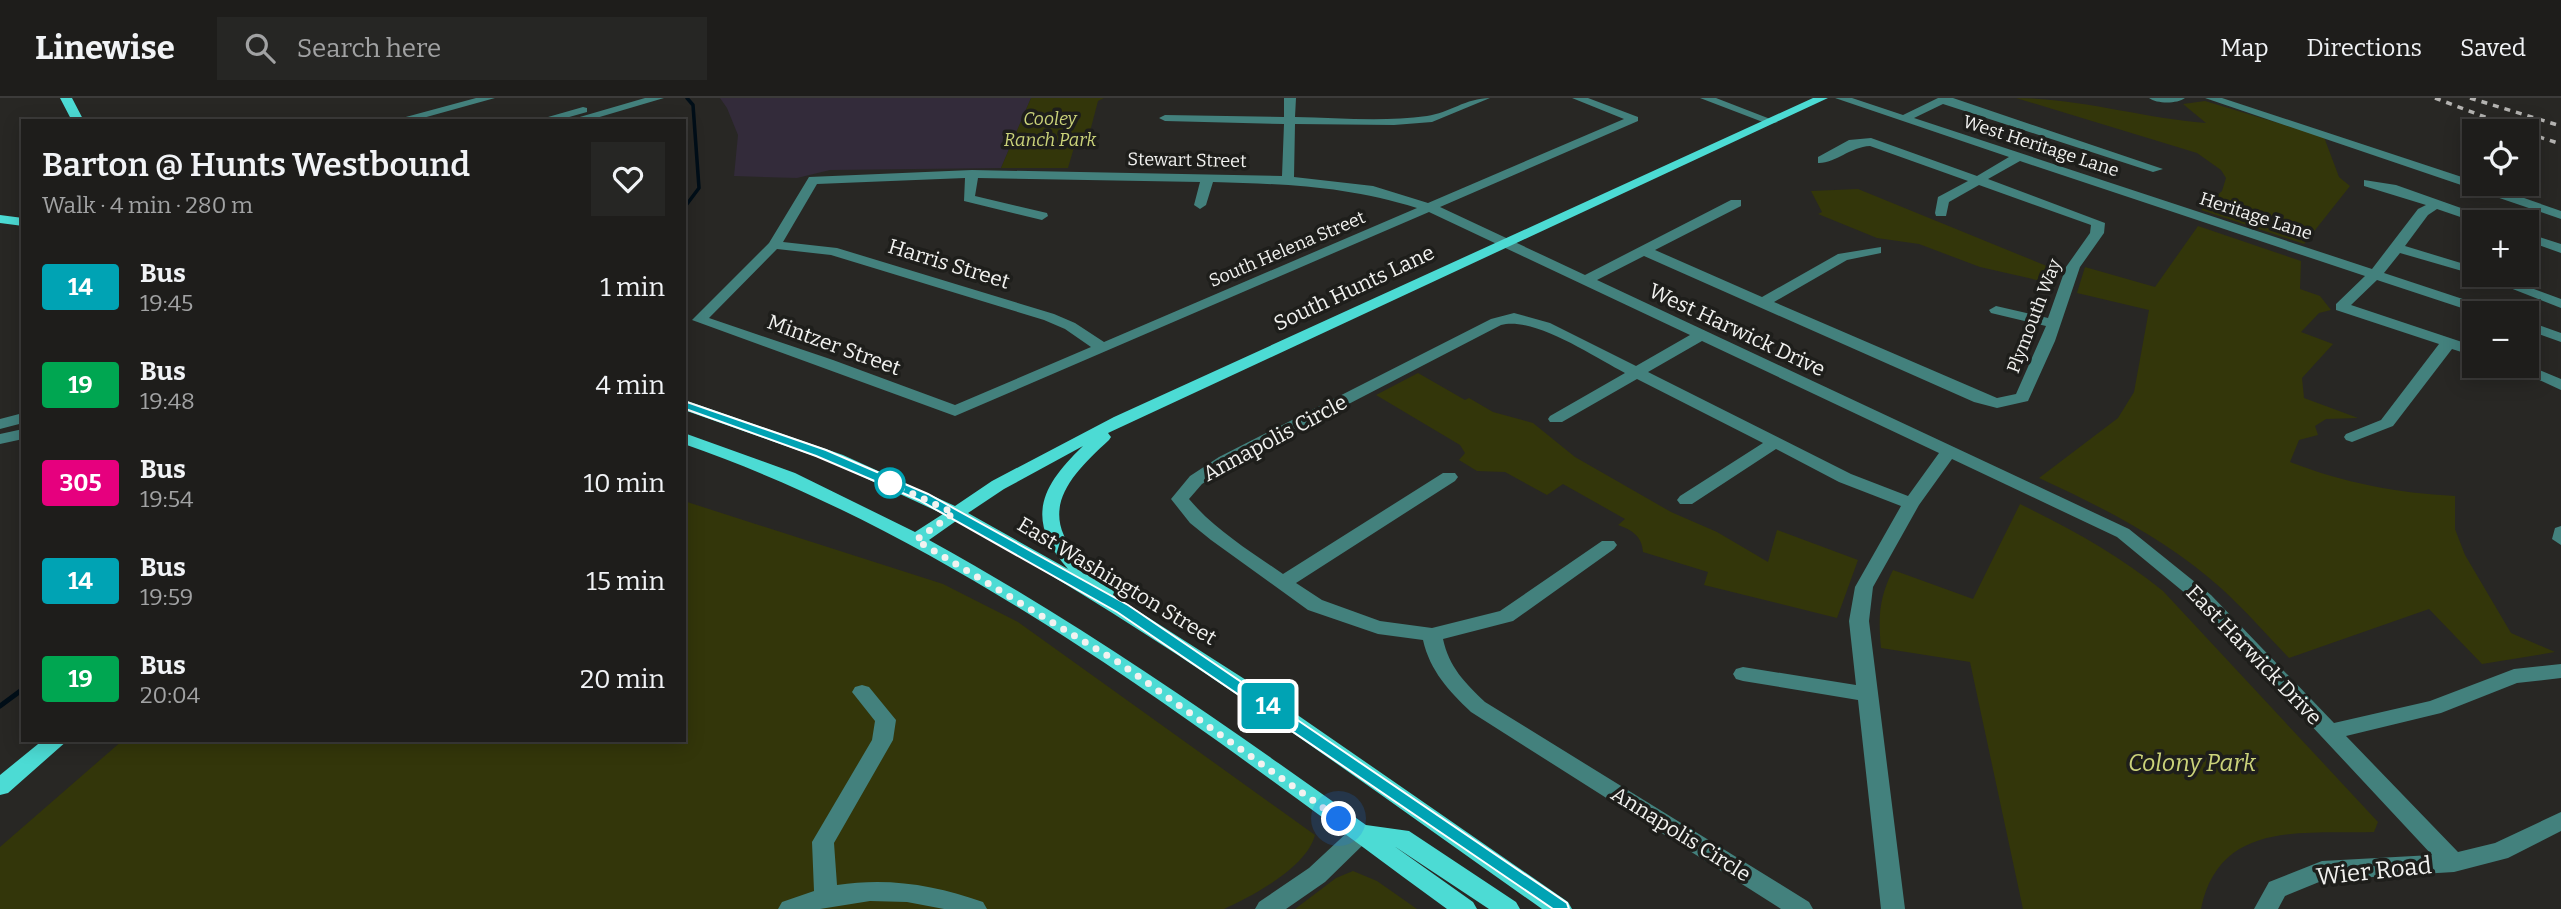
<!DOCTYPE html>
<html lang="en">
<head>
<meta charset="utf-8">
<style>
	:root { --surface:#1e1d1b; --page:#262624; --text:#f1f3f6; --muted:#a1a2a3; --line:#3c3b3a }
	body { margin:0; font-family:Bitter,serif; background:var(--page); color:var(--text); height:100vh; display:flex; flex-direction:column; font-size:26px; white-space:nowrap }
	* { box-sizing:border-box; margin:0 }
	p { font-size:23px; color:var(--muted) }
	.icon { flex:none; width:38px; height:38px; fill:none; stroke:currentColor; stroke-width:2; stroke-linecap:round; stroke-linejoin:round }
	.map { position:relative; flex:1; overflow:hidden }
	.sheet { position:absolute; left:21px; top:21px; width:665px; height:623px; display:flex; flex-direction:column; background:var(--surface); border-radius:0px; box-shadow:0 4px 18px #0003,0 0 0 2px var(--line) }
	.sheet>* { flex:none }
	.badge { padding:0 14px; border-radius:5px; font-size:24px; line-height:46px }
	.buttons { position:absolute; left:2462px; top:21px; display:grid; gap:14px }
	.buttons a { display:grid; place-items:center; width:77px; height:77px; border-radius:0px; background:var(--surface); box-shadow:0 4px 18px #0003,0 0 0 2px var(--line); font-size:35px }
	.you { position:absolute; width:35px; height:35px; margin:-18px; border:5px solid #fff; border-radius:50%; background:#1a73e8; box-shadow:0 0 0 10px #1a73e833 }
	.map>.badge { position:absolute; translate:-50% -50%; box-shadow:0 0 0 4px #fff }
	.round { display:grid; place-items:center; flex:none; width:74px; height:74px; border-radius:0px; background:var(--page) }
	.headline { display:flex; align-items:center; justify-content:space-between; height:119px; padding:0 21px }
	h1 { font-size:33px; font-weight:600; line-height:52px }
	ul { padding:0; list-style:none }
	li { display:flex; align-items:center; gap:21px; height:98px; padding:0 21px }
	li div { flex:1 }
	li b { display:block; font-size:26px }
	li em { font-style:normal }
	li .badge { min-width:77px; font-weight:700; text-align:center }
	header { display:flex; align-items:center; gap:42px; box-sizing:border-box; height:98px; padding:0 35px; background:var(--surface); border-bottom:2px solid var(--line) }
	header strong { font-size:33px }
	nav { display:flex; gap:38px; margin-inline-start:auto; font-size:24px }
	.search { width:490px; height:63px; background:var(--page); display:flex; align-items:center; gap:18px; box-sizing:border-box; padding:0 24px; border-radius:0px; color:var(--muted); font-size:26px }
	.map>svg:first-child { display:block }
	.education { fill:#332b3a }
	.green { fill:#33360a }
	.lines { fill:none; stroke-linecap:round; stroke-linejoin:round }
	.stream-far1 { stroke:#000e18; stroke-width:3.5 }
	.stream { stroke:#000e18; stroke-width:5 }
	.minor { fill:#43817d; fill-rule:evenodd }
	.major { fill:#4cdbd4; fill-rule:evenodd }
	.rail { stroke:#b4b3b1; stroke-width:3.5; stroke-dasharray:6 6; stroke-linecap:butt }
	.line { fill:#00a3b4; stroke:#fff; stroke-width:2 }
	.walk { stroke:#f2f2f0; stroke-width:7; stroke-dasharray:0 12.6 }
	.stop-dot { fill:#fff; stroke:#00a3b4; stroke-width:3.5 }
	.labels { text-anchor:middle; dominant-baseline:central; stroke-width:7; stroke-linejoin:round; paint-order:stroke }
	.far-park-label { font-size:18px; font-style:italic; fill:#cbd37a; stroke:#1e1e1b }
	.far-street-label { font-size:18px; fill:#f2f2f0; stroke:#1e1e1b }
	.street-label { font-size:21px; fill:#f2f2f0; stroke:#1e1e1b }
	.near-park-label { font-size:24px; font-style:italic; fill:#cbd37a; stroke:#1e1e1b }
	.near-street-label { font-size:24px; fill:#f2f2f0; stroke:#1e1e1b }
</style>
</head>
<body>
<header>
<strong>Linewise</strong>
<div class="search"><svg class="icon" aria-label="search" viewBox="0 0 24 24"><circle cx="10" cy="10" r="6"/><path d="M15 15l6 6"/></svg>Search here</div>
<nav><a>Map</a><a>Directions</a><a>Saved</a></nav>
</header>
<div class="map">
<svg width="2561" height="811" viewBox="0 0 2561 811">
	<rect width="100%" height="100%" fill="#282724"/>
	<path class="education" d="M720 0H1031L1001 70 830 72 797 80 734 78 738 37 727 10Z"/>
	<path class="green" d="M1031 0H1104L1098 3 1087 45 1075 46 1068 70H1001Z
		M2016 0C2080 0 2142 20 2206 25L2183 6 2205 3 2324 39 2339 79 2350 88 2304 146 2201 112 2222 93 2226 80 2221 72 2197 55Z
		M1858 91 2054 171 2050 185 1980 169 1919 146 1877 140 1818 116 1822 114 1811 93Z
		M2198 128 2301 163 2300 191 2320 198 2331 212 2319 215 2301 234 2333 246 2302 280 2304 300 2358 320 2326 321 2315 328 2318 337 2299 342 2290 364C2344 385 2397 395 2455 398V431L2465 457 2511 535 2555 554 2482 566 2429 511 2289 560C2267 537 2245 512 2222 491 2168 442 2104 410 2039 380L2118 320 2134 294 2149 212 2077 195 2085 169 2155 189Z
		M1418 275 1465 302 1469 300 1493 314 1533 325 1575 359 1671 414 1717 434 1768 464 1777 432 1858 462 1837 520 1704 487 1708 474 1643 454C1642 438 1632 432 1618 427L1625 421 1563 386 1547 397 1505 374 1477 373 1459 362 1465 355 1460 347 1376 297Z
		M684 403 943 486 1018 524 1315 737C1307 769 1253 798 1224 811H0V749L123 642H684Z
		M2020 406C2071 431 2119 457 2163 493L2378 724 2374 734C2303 736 2219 722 2201 811H2023L1970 564 1881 550C1878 519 1879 500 1893 472L1973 501Z
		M1353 773 1377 783 1417 811H1295L1336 780Z"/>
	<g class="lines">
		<path class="stream-far1" d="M684 110 699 90 693 7 687 0"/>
		<path class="stream" d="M0 608 23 591"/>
		<path class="minor" d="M476 0H495L412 23H391Z
			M645 0H664L586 23H566Z
			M1284 0H1296L1295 19C1339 20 1384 24 1427 18 1449 15 1466 0 1490 0L1432 24 1394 27 1295 26 1294 79 1373 88 1428 105 1624 21 1572 0H1588L1638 19V23L1440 109 1585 177 1731 102H1741V108L1655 152 1762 199 1838 156 1881 149V155L1847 162 1774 204 1997 300 2016 296 2046 228 1991 215 1989 212 1996 208 2048 220 2066 169 2090 135 2091 127 1979 87 1949 104 1946 118H1936L1935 115 1938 99 1968 83 1870 48C1850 49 1834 66 1818 65V59L1849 42 1871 40 1977 78 2009 59 1835 0H1852L1903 17 1938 0H1953L2163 71 2153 74 1943 6 1914 20 2372 171 2418 111 2426 107 2364 88V82L2396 87 2492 121 2493 124H2475L2437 111 2428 117 2405 148 2474 169 2476 177 2400 155 2384 175 2496 212 2498 215H2477L2377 182 2351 207 2474 248V258L2452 251 2393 328 2352 344 2346 342 2344 339 2346 336 2381 322 2439 246 2336 212V206L2365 178 2020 63 1988 81 2105 125 2104 135 2080 169 2055 243 2028 303 1997 310 1974 304 1644 158 1597 182 2129 431 2211 497 2334 625 2430 603 2514 571 2561 566V580L2517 585 2441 615 2346 638 2458 754 2495 745 2561 714V733L2508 760 2454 774 2324 782 2285 798 2278 811H2254L2269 784 2322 763 2432 757 2197 505 2117 439 1952 361 1919 407 1873 489 1869 523 1905 811H1881L1858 602 1743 583 1736 581 1733 576 1736 571 1743 569 1856 587 1849 523 1855 489 1901 408 1839 384 1776 351 1692 406H1680L1677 402 1680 398 1763 345 1637 281 1562 324H1550L1548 321 1550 318 1625 275C1594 259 1534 218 1501 227L1231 367 1202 386 1189 401C1215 432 1250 453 1283 476L1443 375H1455L1458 379 1455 383 1296 485 1322 502 1380 523 1432 530 1500 513 1602 443H1614L1617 447 1614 451 1513 523 1443 541C1449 569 1465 585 1485 604L1809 804 1813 811H1781L1471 614C1449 593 1430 573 1423 542L1378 536 1308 512 1211 442 1190 425 1171 401 1190 378 1219 359 1491 221 1514 215 1550 225 1636 268 1690 237 1429 114 955 318 692 222 769 145 809 79 972 72 1282 78 1284 26 1165 23 1159 20 1165 17 1284 19ZM965 80 964 103 1042 122 1048 118 1047 115 975 98 978 80 1200 84 1194 107 1200 111 1206 107 1213 84C1286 86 1346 88 1417 110L1104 244 1075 225 1054 216 837 150 783 144 817 86ZM777 151 831 157 1044 222 1065 231 1091 249 955 307 833 262 709 220ZM1702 243 1939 355 1908 398 1851 376 1648 274Z
			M1700 0H1716L1778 24 1768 26Z
			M2149 0H2185C2177 6 2157 6 2149 0Z
			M2205 0H2222L2474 83V86H2484L2561 113V121Z
			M583 9 587 10V14L555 23H534Z
			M2527 135 2561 146V155L2527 143Z
			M2477 177H2496L2561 201V210Z
			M2527 223 2561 235V244L2527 232Z
			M2527 267 2561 281V292L2509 268Z
			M23 315V325L0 331V321Z
			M23 331V341L0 346V336Z
			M2561 428V447L2552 441 2555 430Z
			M862 587 869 589 896 622 893 642 834 745 837 787C888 779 936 787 983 804L987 811H944L907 804 870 803 820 811H778L782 804 814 793 812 744 872 642 875 623 852 594 855 589Z
			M1360 727 1368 730 1371 736 1368 742 1325 784 1286 811H1255L1259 804 1309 770 1352 730Z"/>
		<path class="major" d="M60 0H72L84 23H72Z
			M1813 0H1828L1108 335 1111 339 1109 342C1071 377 1036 412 1079 460 1089 471 1101 480 1112 490L1114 494 1113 497 1257 589 1568 804 1572 811H1542C1350 676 1162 535 956 423L929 442C1082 526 1224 626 1366 727L1409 733 1516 804 1520 811H1489L1394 748 1473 804 1477 811H1447C1207 636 968 445 684 346V335L795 375 915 434 943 416 831 364 684 312V302L843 357 955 408 992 383 1114 319ZM1083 348C1040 389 1025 422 1068 471L968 415 1004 391Z
			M0 117 23 120V128L0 125Z
			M43 642H68L8 695 0 697V677Z"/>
		<path class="rail" d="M2435 0 2522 33
			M2470 0 2561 28
			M2527 35 2561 46"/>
	</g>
	<path class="line" d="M684 303 826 352 928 396 1128 507 1567 805 1569 811H1553L1117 514 919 402 816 358 680 309V304Z"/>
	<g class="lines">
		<path class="walk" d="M890 385 954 415 916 442 1118 564 1339 721"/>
	</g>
	<circle class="stop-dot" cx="890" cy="385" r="14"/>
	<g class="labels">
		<g class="far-park-label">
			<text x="1050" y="21">Cooley<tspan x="1050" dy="21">Ranch Park</tspan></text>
		</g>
		<g class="far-street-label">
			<text transform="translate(2041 48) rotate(18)">West Heritage Lane</text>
			<text transform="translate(1187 62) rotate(1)">Stewart Street</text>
			<text transform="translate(2256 118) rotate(18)">Heritage Lane</text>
			<text transform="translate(1287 151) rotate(-23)">South Helena Street</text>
			<text transform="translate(2034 218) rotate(-69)">Plymouth Way</text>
		</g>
		<g class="street-label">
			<text transform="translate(949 166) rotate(17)">Harris Street</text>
			<text transform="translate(1354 190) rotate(-25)">South Hunts Lane</text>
			<text transform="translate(1737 232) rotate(25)">West Harwick Drive</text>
			<text transform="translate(834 247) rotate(20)">Mintzer Street</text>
			<text transform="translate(1275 340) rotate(-28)">Annapolis Circle</text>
			<text transform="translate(1117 483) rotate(31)">East Washington Street</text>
			<text transform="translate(2254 557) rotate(46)">East Harwick Drive</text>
			<text transform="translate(1681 736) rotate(32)">Annapolis Circle</text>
		</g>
		<g class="near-park-label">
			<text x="2192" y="665">Colony Park</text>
		</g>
		<g class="near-street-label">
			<text transform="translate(2374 773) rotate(-6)">Wier Road</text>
		</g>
	</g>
</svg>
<div class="buttons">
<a><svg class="icon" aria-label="locate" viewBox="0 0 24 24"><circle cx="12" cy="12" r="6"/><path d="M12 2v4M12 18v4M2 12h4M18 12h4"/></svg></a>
<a>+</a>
<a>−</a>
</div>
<div class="you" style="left:1339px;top:721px"></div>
<b class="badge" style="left:1268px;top:608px;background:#00a3b4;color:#fff">14</b>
<section class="sheet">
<div class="headline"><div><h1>Barton @ Hunts Westbound</h1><p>Walk · 4 min · 280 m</p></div><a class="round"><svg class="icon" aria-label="heart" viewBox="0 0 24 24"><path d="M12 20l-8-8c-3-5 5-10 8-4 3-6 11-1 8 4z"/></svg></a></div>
<ul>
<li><span class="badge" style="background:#00a3b4;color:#fff">14</span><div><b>Bus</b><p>19:45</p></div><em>1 min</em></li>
<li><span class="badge" style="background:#00a651;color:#fff">19</span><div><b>Bus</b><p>19:48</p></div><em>4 min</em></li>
<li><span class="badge" style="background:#e6007e;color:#fff">305</span><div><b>Bus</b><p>19:54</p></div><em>10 min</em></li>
<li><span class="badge" style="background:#00a3b4;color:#fff">14</span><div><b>Bus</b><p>19:59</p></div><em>15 min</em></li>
<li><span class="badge" style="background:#00a651;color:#fff">19</span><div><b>Bus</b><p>20:04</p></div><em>20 min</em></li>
</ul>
</section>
</div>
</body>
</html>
